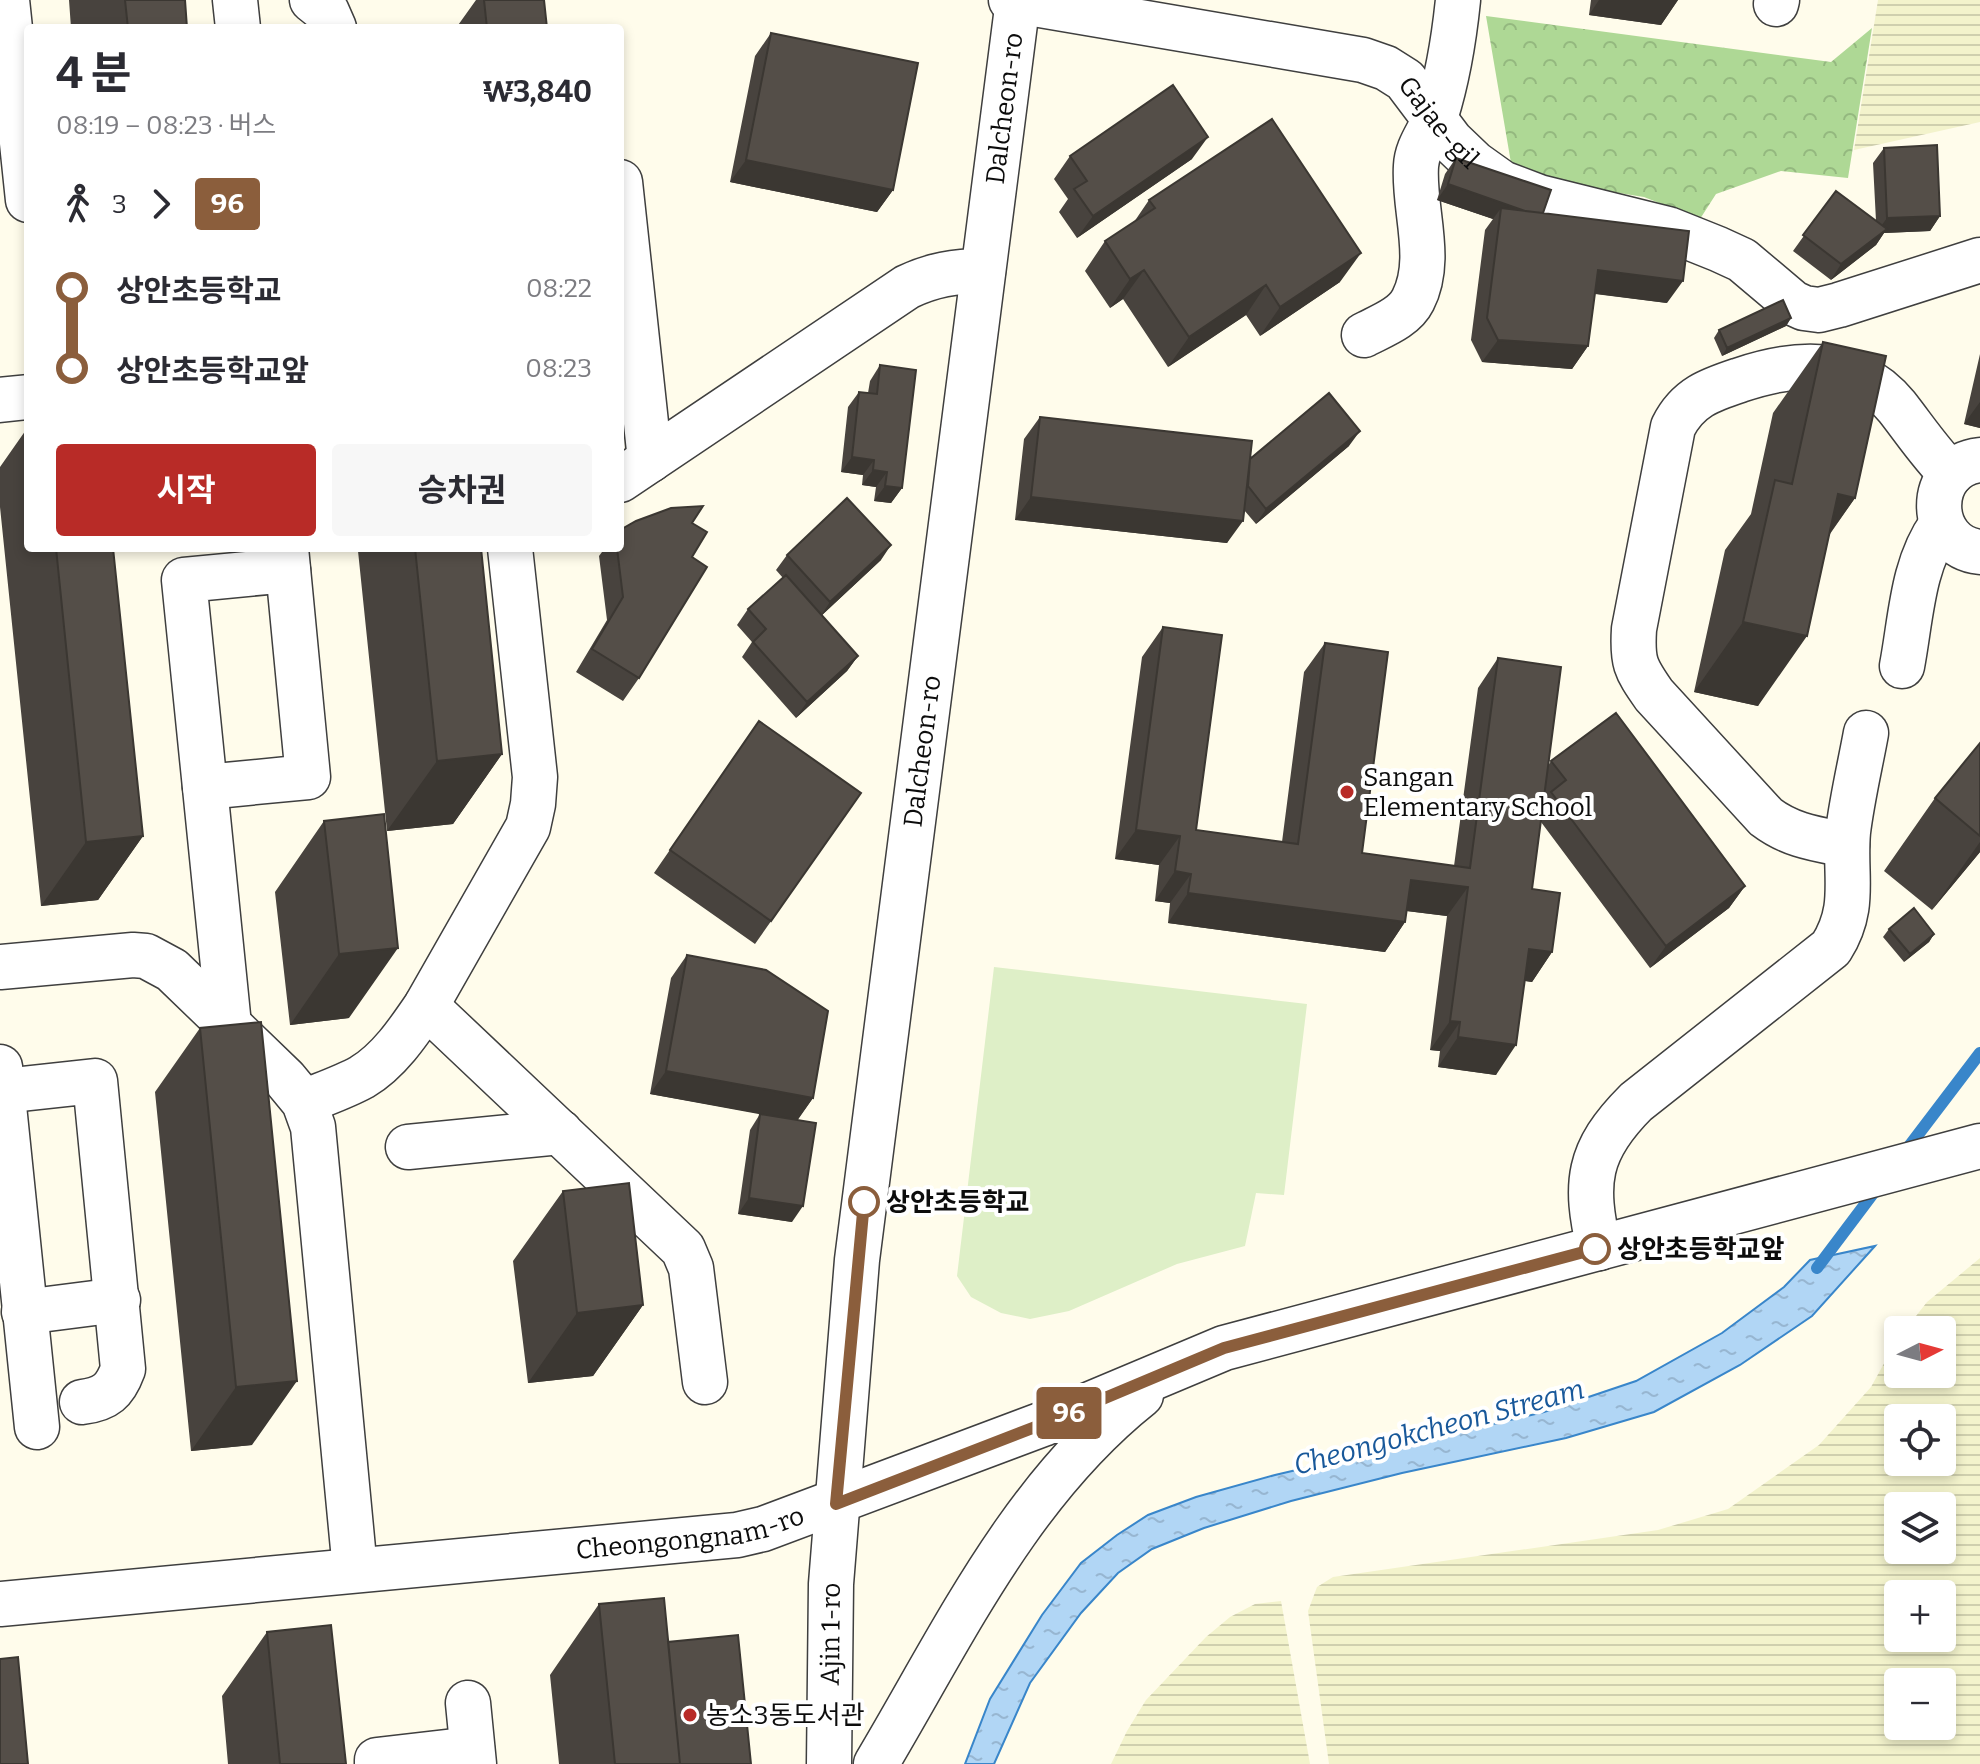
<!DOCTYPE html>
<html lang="ko">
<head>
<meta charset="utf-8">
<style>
	:root { --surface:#fff; --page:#f7f7f7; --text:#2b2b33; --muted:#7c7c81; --accent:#b82b27 }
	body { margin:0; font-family:Bitter,"Noto Sans KR",serif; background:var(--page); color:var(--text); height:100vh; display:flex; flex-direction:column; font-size:30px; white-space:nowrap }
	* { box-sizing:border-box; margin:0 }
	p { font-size:26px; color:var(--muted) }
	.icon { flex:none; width:44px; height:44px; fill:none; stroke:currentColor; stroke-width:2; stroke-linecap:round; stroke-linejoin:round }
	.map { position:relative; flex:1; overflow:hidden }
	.drawer { position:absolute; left:24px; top:24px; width:600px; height:528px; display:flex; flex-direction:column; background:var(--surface); border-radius:8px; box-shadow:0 4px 12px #0003 }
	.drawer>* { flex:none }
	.badge { padding:0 16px; border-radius:6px; font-size:28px; line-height:52px }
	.needle { width:52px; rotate:84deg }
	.fabs { position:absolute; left:1884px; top:1316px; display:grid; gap:16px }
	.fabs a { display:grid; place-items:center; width:72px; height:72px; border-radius:8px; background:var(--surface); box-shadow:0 4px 12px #0003; font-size:40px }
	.map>.badge { position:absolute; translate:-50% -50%; box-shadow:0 0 0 4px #fff }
	.legs { display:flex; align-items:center; gap:12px; height:88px; padding:0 32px; font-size:26px }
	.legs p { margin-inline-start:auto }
	.headline { display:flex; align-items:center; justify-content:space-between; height:136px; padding:0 32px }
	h1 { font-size:44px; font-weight:700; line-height:60px }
	.primary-button { display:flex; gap:16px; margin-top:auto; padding:16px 32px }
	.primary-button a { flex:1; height:92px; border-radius:8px; background:var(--accent); color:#fff; font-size:32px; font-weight:700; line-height:92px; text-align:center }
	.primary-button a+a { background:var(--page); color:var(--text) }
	ul { padding:0 32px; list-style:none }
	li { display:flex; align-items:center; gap:28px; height:80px; font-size:30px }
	li i { display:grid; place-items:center; width:12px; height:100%; margin:0 10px; background:currentColor }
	li i::after { content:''; width:20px; height:20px; margin:-10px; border:6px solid; border-radius:50%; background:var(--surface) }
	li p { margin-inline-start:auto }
	li:first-child i { background:linear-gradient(#0000 50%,currentColor 0) }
	li:last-child i { background:linear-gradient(currentColor 50%,#0000 0) }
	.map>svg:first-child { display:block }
	.farmland { fill:url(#farmland-rules); fill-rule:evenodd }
	.forest { fill:url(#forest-crowns) }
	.pitch { fill:#deefc7 }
	.water { fill:url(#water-ripples); stroke:#3986ca; stroke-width:2 }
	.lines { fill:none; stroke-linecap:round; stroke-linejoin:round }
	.stream { stroke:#3986ca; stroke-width:12 }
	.minor-casing { stroke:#3f3f3f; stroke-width:47 }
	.minor { stroke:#fff; stroke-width:44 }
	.wall { fill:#48433e }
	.shaded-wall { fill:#3b3732 }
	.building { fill:#544e48; stroke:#3b3732; stroke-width:2 }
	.line-1-casing { stroke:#fff; stroke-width:18 }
	.line-1 { stroke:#8b5e3c; stroke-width:12 }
	.poi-dot { fill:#b82b27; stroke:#fff; stroke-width:3 }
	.stop-1-dot { fill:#fff; stroke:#8b5e3c; stroke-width:4 }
	.labels { text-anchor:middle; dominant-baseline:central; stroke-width:8; stroke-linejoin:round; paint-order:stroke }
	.street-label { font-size:26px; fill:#0c0c0c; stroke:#fff }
	.poi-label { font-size:26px; fill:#0c0c0c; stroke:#fff; text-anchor:start }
	.stop-label { font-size:26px; font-weight:bold; fill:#0c0c0c; stroke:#fff; text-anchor:start }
	.water-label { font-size:28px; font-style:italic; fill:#18589a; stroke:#fff }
</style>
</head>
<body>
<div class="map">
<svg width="1980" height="1764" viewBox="0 0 1980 1764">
	<defs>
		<pattern id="farmland-rules" width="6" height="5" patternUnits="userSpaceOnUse" patternTransform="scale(2)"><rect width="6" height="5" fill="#f3f3cc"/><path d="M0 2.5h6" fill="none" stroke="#cfcfae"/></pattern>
		<pattern id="forest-crowns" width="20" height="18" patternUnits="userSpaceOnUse" patternTransform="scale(2)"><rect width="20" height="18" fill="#aed895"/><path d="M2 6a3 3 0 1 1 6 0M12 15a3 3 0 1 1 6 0" fill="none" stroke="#94b87f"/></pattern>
		<pattern id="water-ripples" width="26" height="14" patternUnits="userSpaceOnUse" patternTransform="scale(2)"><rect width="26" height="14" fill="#b1d6f5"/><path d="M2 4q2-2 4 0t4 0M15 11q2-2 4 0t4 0" fill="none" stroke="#97b6d1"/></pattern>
	</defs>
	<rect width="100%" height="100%" fill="#fffceb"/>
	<path class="farmland" d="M1878 0H1980V122L1854 150Z
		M1980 1258V1764H1329L1308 1611 1317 1587 1333 1577 1658 1530 1728 1509 1819 1445 1871 1387 1898 1338V1374H1942V1330H1905L1927 1302ZM1898 1418H1942V1462H1898ZM1898 1506H1942V1550H1898ZM1898 1594H1942V1638H1898ZM1898 1682H1942V1726H1898Z
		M1281 1601 1310 1764H1111L1127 1731 1146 1700 1206 1637 1230 1617 1255 1604Z"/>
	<path class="forest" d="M1486 16 1831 62 1872 28 1848 178 1781 171 1716 194 1700 219 1644 197 1569 185 1511 163Z"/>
	<path class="pitch" d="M994 967 1307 1004 1284 1195 1256 1193 1245 1246 1177 1264 1069 1311 1030 1319 1001 1313 971 1297 957 1276Z"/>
	<path class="water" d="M1875 1246 1812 1316 1740 1365 1654 1412 1566 1438 1402 1473 1291 1501 1204 1528 1152 1549 1118 1573 1081 1613 1030 1683 994 1764H965L990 1699 1042 1615 1081 1563 1117 1535 1148 1515 1196 1497 1275 1475 1544 1412 1636 1381 1722 1333 1784 1287 1810 1260Z"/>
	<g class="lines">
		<path class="stream" d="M1904 1153 1980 1053
			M1817 1268 1878 1187"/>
		<g class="minor-casing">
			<g id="minor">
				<path d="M7 0 28 200"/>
				<path d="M235 0 238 28"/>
				<path d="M312 0 327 12 334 28"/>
				<path id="s1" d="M1011 0 1363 60 1386 68 1405 80 1451 141 1474 163 1502 183 1539 197 1668 229 1718 249 1742 260 1793 303 1804 308 1819 310 1839 305 1980 260"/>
				<path d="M1776 4 1777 0"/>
				<path d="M620 182 650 460"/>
				<path d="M1364 335C1381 326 1404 318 1413 300 1434 259 1413 209 1416 166 1417 146 1430 133 1436 115 1448 77 1454 39 1458 0"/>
				<path d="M0 400 28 397"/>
				<path d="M1980 460C1925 466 1926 546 1980 552"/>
				<path d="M620 480 907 287C932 275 955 271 983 271"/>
				<path d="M1902 666C1911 619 1912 565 1941 525"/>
				<path d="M205 787 308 777 286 548"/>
				<path d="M1847 845C1817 839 1791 836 1766 817L1654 695C1635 668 1632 662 1634 629L1673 427C1688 397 1710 390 1740 380 1796 361 1856 357 1897 407 1915 430 1930 453 1951 474"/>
				<path d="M0 967 133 955 146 956 172 970 285 1079 304 1102 313 1127 355 1570"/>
				<path d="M426 1006 683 1249 691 1268 705 1382"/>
				<path d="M229 1025 184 580 288 570"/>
				<path d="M0 1067 37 1427"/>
				<path d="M3 1091 95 1081 123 1369C115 1391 106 1399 82 1402"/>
				<path d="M304 1102C323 1094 344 1087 362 1077 389 1061 409 1031 426 1006L528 827 533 804 535 777 510 548"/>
				<path d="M408 1147 560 1132"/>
				<path d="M1599 1248C1584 1183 1587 1151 1636 1102L1831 948C1857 907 1844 877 1848 832 1852 799 1860 766 1866 733"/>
				<path d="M24 1312 118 1300"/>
				<path id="s2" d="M0 1604 737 1535 763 1529 1043 1424 1224 1348 1980 1146"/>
				<path d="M468 1703 474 1764"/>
				<path d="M377 1764V1760L472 1749"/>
				<path id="s3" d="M829 1764 831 1584 857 1260 1018 0"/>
				<path d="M876 1764C954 1633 1019 1492 1141 1395"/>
			</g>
		</g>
		<use href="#minor" class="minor"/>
	</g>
	<path class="wall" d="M69 0H185L187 28H71Z
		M476 0H544L547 28H456Z
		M1591 0H1678L1661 25 1589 15Z
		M771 33 893 190 877 212 730 182 755 56Z
		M1884 148 1940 216 1930 231 1884 233 1876 245 1831 280 1793 251 1836 191 1876 221 1873 163Z
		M1070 156 1192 159 1077 238 1059 212 1068 199 1054 179Z
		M1456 158 1543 213 1667 303 1595 294 1588 346 1572 369 1482 362 1471 340 1485 230 1493 219 1437 200 1445 174Z
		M1149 200 1340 282 1260 336 1246 315 1168 367 1123 299 1110 308 1085 271 1105 241 1134 222Z
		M1791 318 1786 326 1722 356 1714 338 1719 330Z
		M1823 342 1855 498 1830 534 1758 706 1694 692 1725 550 1751 514 1773 413Z
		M1980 354V428L1964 424Z
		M880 365 902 488 891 503 874 501 876 487 862 485 863 475 841 472 848 407 859 392 868 393 870 381Z
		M1040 417 1250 459 1349 446 1256 524 1244 510 1227 543 1015 520 1024 439Z
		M28 427V548H113L143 836 98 900 41 906 0 507V467Z
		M692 523V557L639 678 623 701 576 672 607 620 599 556 605 548H620Z
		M360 548H481L502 754 453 824 387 831 358 551Z
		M787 555 881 560 822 615 858 656 847 671 796 718 742 657 752 642 737 625 748 609 783 578 776 570Z
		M1163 627 1196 830 1282 842 1304 672 1325 643 1362 853 1454 866 1478 688 1498 658 1548 766 1551 761 1745 886 1729 908 1650 968 1541 822 1532 889 1552 952 1532 982 1525 981 1496 1075 1438 1067 1440 1051 1430 1050 1447 916 1407 911 1405 922 1385 952 1168 923 1170 903 1155 901 1159 865 1115 859 1142 657Z
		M759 721 861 793 755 944 654 873Z
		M1980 743V852L1932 910 1884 871 1935 798Z
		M324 821 349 1018 290 1025 275 892Z
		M1889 929 1934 934 1929 942 1904 962 1883 937Z
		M687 955 813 1098 797 1120 792 1222 738 1214 750 1130 760 1114 780 1117 650 1094 671 978Z
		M200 1028 252 1445 191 1451 155 1092Z
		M563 1191 643 1305 593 1376 528 1383 513 1261Z
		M599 1604 668 1642 751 1764H559L550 1675Z
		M267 1632 346 1764H228L222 1696Z"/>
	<path class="shaded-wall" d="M1599 0H1678L1661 25 1589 15Z
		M1208 137 1192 159 1077 238 1093 216Z
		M746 160 893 190 877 212 730 182Z
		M1448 184 1542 216 1501 208 1493 219 1437 200Z
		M1940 216 1930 231 1884 233 1876 245 1831 280 1841 264 1876 233 1887 218Z
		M1361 253 1340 282 1260 336 1280 307Z
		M1144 270 1123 299 1110 308 1130 279Z
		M1598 270 1683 281 1667 303 1582 292Z
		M1266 285 1246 315 1168 367 1189 337Z
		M1791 318 1786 326 1722 356 1727 348Z
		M1498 340 1588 346 1572 369 1482 362Z
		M1980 402V428L1964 424Z
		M1360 431 1349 446 1256 524 1266 509Z
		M852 457 874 460 863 475 841 472Z
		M873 470 887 472 876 487 862 485Z
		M885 486 902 488 891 503 874 501Z
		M1838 494 1855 498 1805 568Z
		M1031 497 1243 521 1227 543 1015 520Z
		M891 545 881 560 820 617 830 602Z
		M1743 622 1807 636 1758 706 1694 692Z
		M858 656 847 671 796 718 807 702Z
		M502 754 453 824 387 831 437 761Z
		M1136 830 1180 836 1159 865 1115 859Z
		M143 836 98 900 41 906 86 842Z
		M1980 842V852L1932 910Z
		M1175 871 1191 874 1170 903 1155 901Z
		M1411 880 1468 887 1447 916 1390 909Z
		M1745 886 1729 908 1650 968 1666 946Z
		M1188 893 1405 922 1385 952 1168 923Z
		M1934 934 1929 942 1904 962 1910 954Z
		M398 948 349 1018 290 1025 339 954Z
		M1529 949 1552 952 1532 982 1508 978Z
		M1450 1021 1460 1022 1440 1051 1430 1050Z
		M1458 1037 1516 1045 1496 1075 1438 1067Z
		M666 1071 813 1098 797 1121 650 1094Z
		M749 1198 803 1206 792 1222 738 1214Z
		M643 1305 593 1376 528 1383 577 1313Z
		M297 1381 252 1445 191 1451 236 1387Z"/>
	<path class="building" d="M125 0H185L187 28H128Z
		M484 0H544L547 28H487Z
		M771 33 918 63 893 190 746 160Z
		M1173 85 1208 137 1093 216 1074 189 1087 181 1070 156Z
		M1272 119 1361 253 1280 307 1266 285 1189 337 1144 270 1130 279 1105 241 1155 208 1149 200Z
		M1937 145 1940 216 1887 218 1884 148Z
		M1456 158 1551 190 1543 213 1525 211 1448 184Z
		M1836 191 1887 229 1841 264 1803 235Z
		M1501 208 1689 231 1683 281 1598 270 1588 346 1498 340 1487 318Z
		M1783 300 1791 318 1727 348 1719 330Z
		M1823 342 1886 356 1855 498 1838 494 1807 636 1743 622 1775 480 1792 484Z
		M880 365 916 370 902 488 885 486 887 472 873 470 874 460 852 457 859 392 877 394Z
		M1329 393 1360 431 1266 509 1248 486 1250 459Z
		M1040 417 1252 441 1243 521 1031 497Z
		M847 498 891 545 830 602 787 555Z
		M703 506 692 523 707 532 692 557 707 567 639 678 592 649 623 597 617 548H620V530L636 521 671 508Z
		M56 548H113L143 836 86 842Z
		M415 548H481L502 754 437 761Z
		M786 575 858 656 807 702 753 642 766 629 748 609Z
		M1163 627 1222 635 1196 830 1298 844 1325 643 1388 652 1362 853 1470 868 1498 658 1561 667 1532 889 1560 893 1552 952 1529 949 1516 1045 1458 1037 1460 1022 1450 1021 1468 887 1411 880 1405 922 1188 893 1191 874 1175 871 1180 836 1136 830Z
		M1616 713 1745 886 1666 946 1551 792 1566 780 1551 761Z
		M759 721 861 793 771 921 670 850Z
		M1980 743V836L1935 798Z
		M384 814 398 948 339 954 324 821Z
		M1914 908 1934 934 1910 954 1889 929Z
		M687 955 766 970 828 1011 813 1098 666 1071Z
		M261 1022 297 1381 236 1387 200 1028Z
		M760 1114 816 1123 803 1206 749 1198Z
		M629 1183 643 1305 577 1313 563 1191Z
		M664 1598 680 1764H615L599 1604Z
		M331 1625 346 1764H280L267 1632Z
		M738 1635 751 1764H680L668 1642Z
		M18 1657 28 1764H0V1659Z"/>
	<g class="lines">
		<g class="line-1-casing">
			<path id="line-1" d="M864 1202 836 1504 1043 1424 1224 1348 1595 1249"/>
		</g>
		<use href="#line-1" class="line-1"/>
	</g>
	<g class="poi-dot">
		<circle cx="1347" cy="792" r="8"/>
		<circle cx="690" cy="1715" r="8"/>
	</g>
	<g class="stop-1-dot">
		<circle cx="864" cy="1202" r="14"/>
		<circle cx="1595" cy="1249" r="14"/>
	</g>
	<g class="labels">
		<g class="street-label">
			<text stroke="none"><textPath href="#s3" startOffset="1666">Dalcheon-ro</textPath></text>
			<text stroke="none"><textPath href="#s1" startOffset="458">Gajae-gil</textPath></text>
			<text stroke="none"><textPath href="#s3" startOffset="1018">Dalcheon-ro</textPath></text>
			<text stroke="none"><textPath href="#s2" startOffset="694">Cheongongnam-ro</textPath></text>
			<text stroke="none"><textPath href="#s3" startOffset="130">Ajin 1-ro</textPath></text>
		</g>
		<g class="poi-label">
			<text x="1363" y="777">Sangan<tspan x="1363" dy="30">Elementary School</tspan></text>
			<text x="706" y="1715">농소3동도서관</text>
		</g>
		<g class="stop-label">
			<text x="886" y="1202">상안초등학교</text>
			<text x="1617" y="1249">상안초등학교앞</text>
		</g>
		<g class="water-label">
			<text transform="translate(1439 1427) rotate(-15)">Cheongokcheon Stream</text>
		</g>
	</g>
</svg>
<div class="fabs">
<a><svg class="needle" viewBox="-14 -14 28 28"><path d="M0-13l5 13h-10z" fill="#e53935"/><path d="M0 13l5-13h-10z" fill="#7c7c81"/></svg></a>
<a><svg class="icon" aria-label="locate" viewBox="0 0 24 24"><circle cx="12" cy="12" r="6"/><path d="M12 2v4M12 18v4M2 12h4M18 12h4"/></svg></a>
<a><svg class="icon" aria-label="layers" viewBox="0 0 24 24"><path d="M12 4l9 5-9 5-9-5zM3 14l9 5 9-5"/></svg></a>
<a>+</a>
<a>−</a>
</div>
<b class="badge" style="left:1069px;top:1413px;background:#8b5e3c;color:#fff">96</b>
<section class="drawer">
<div class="headline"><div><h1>4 분</h1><p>08:19 – 08:23 · 버스</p></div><b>₩3,840</b></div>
<div class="legs"><svg class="icon" aria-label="walk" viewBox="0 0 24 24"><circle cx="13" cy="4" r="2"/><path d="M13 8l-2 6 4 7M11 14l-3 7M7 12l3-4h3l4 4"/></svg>3<svg class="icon" aria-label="forward" viewBox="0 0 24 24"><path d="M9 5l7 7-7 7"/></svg><b class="badge" style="background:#8b5e3c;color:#fff">96</b></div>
<ul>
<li><i style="color:#8b5e3c"></i><b>상안초등학교</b><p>08:22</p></li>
<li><i style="color:#8b5e3c"></i><b>상안초등학교앞</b><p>08:23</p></li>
</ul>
<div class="primary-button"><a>시작</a><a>승차권</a></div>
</section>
</div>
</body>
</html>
